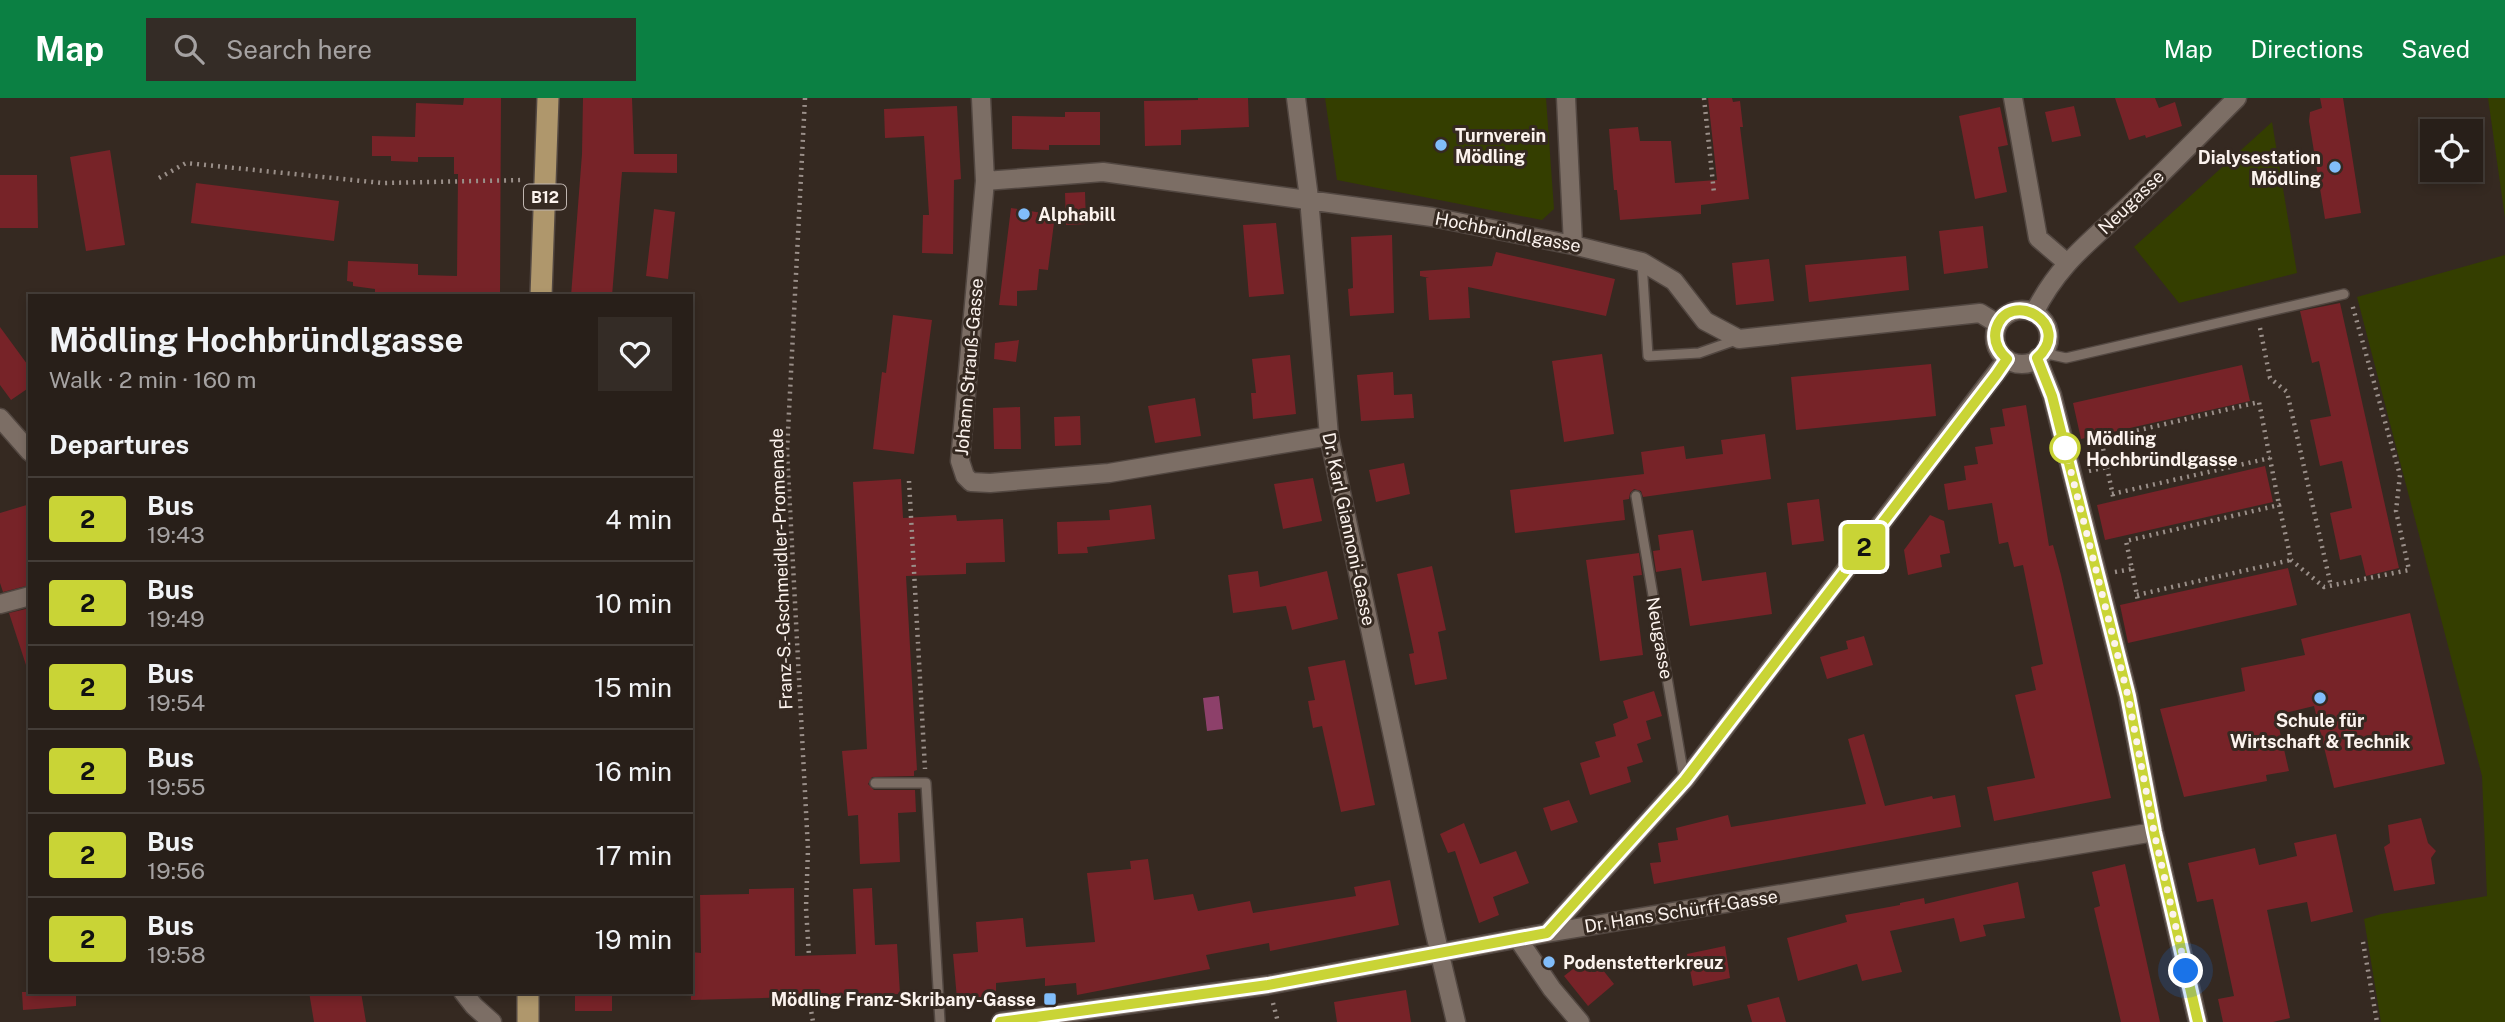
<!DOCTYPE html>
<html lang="en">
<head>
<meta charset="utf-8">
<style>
	:root { --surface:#281f19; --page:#342c26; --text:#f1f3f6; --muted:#a5a2a2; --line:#443d38; --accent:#0b8043 }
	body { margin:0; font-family:"Public Sans",sans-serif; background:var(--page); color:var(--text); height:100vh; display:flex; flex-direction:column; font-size:26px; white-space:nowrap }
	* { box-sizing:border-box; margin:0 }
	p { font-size:23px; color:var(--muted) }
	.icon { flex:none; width:38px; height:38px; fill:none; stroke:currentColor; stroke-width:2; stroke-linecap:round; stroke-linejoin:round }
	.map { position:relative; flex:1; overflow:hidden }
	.side { position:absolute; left:28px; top:196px; width:665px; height:700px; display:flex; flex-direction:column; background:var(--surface); border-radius:0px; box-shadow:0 4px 10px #0003,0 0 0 2px var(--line) }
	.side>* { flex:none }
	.badge { padding:0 14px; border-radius:5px; font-size:24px; line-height:46px }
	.tools { position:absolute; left:2420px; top:21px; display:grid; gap:14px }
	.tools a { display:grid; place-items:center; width:63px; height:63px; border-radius:0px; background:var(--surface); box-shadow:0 4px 10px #0003,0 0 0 2px var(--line); font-size:35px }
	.you { position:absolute; width:35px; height:35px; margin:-18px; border:5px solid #fff; border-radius:50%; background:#1a73e8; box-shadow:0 0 0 10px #1a73e833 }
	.map>.badge { position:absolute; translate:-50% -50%; box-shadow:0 0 0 4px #fff }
	h2 { padding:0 21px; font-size:26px; line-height:63px }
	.round { display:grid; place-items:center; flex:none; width:74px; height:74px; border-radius:0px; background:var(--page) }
	.headline { display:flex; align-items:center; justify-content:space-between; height:119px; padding:0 21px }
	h1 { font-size:33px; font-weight:700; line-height:52px }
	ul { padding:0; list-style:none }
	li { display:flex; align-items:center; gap:21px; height:84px; padding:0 21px; border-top:2px solid var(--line) }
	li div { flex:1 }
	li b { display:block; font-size:26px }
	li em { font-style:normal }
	li .badge { min-width:77px; font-weight:700; text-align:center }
	header { display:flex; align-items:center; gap:42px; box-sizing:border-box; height:98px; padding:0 35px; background:var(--accent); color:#fff }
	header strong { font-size:33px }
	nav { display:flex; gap:38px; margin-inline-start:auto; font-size:24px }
	.search { width:490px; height:63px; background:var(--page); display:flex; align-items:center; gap:18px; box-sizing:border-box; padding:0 24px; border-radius:0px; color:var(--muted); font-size:26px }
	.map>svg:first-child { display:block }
	.green { fill:#343e00 }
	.water { fill:#8d406a }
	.building { fill:#772328 }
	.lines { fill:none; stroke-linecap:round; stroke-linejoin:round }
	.lane-casing { stroke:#524741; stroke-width:12 }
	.street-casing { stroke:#524741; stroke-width:21 }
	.primary-casing { stroke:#524741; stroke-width:24 }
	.path { stroke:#9a8f89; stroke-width:4.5; stroke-dasharray:2 5; stroke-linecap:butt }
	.lane { stroke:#7c6e65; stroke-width:9 }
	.street { stroke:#7c6e65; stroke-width:18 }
	.primary { stroke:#af976c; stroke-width:21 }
	.line-casing { stroke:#fff; stroke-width:16 }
	.line { stroke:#c9d436; stroke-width:10 }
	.walk { stroke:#fcf3ee; stroke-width:7; stroke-dasharray:0 12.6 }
	.poi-dot { fill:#81bdfa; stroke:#352921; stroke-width:2.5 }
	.stop-dot { fill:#fff; stroke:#c9d436; stroke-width:3.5 }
	.labels { text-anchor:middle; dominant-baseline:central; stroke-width:6; stroke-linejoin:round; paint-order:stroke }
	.shield { fill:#352921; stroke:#c0b6b0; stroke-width:2 }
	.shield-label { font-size:16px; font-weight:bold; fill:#fcf3ee }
	.poi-label { font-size:18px; font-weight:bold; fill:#fcf3ee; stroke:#352921; text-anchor:start }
	.street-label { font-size:18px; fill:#fcf3ee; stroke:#352921 }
	.stop-label { font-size:18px; font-weight:bold; fill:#fcf3ee; stroke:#352921; text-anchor:start }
</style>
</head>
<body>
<header>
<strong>Map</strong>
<div class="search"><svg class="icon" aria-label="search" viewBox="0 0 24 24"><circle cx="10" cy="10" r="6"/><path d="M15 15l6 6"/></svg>Search here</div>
<nav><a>Map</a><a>Directions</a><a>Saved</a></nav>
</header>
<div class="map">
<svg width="2505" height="924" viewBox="0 0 2505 924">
	<rect width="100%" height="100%" fill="#352921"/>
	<path class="green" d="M1325 0H1546L1554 111 1542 122 1337 82Z
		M2488 0H2505V120Z
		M2272 24 2297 175 2179 205 2134 149Z
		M2505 157V924H2381L2364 821 2381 816 2487 798 2482 678 2357 199Z"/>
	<path class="water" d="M1219 598 1223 631 1207 633 1203 600Z"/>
	<path class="building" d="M464 0H501L500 198H375V191L353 188V184L347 183 348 163 418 166V177L457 178 458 76H454V59H418V64L391 63V58H372V38L415 39 416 5 463 7Z
		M583 0H632L634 56H677V75L622 74 612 198H571L582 56Z
		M1198 0H1248L1249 29 1181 32V47L1145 48 1144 3 1198 2Z
		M1708 0H1732L1733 4 1740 3 1743 29H1740L1749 101 1701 107V116L1620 122 1617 92H1614L1609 31 1638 29 1640 43H1671L1675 85 1717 82Z
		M2115 0H2155L2159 10 2175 4 2182 28 2146 40 2145 37 2129 42Z
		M2320 0H2343L2361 115 2325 121 2309 23 2310 14 2322 10Z
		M957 8 961 81 954 82 953 156 922 155 923 117H929L924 38 885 40 884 11Z
		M2074 8 2081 38 2052 44 2045 14Z
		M2000 9 2008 47 1998 49 2007 94 1975 101 1959 18Z
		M1065 14H1100V47H1049V52L1012 51V18L1065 19Z
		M110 52 125 147 86 153 70 59Z
		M0 77H37L38 130H0Z
		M196 85 339 103 334 143 191 125Z
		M1085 94 1086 126 1066 127 1065 95Z
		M1011 110 1055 117 1048 172 1039 171 1037 192 1017 193V208L999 207Z
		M654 111 675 114 668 181 646 178Z
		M1276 125 1284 196 1249 199 1243 127Z
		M1983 128 1988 170 1944 176 1939 133Z
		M1392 137 1394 215 1350 218 1348 191 1353 190 1351 139Z
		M1496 154 1615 181 1606 218 1468 189 1470 220 1429 222 1426 180H1429L1420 178V173L1492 168Z
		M1906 158 1909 192 1809 204 1805 167Z
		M1769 161 1774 203 1736 207 1732 165Z
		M2340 205 2399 470 2366 478 2361 457 2340 462 2330 415 2352 410 2342 363 2320 368 2310 322 2331 318 2319 263 2312 265 2300 213Z
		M893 217 932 222 914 356 873 351 882 274 886 275Z
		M0 229 30 270V289L11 302 0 287Z
		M1019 242 1016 264 994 261 995 245Z
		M1602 256 1614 336 1564 344 1552 263Z
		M1290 257 1296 316 1253 321 1251 295H1256L1252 261Z
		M1931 266 1936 318 1796 332 1791 279Z
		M2242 267 2250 303 2081 341 2073 305Z
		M1393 274 1394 297 1412 296 1414 320 1361 323 1357 277Z
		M1195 300 1201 338 1155 345 1148 308Z
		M2026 307 2049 448 2053 447 2061 477 2111 700 1994 723 1987 689 2035 680 2015 597 2036 592 2031 569 2043 566 2023 467 2014 469 2008 444 1999 446 1992 405 1948 412 1944 386 1966 382 1964 368 1978 366 1975 349 1993 346 1990 330 2005 328 2002 311Z
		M1020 309 1021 351H994L993 310Z
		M1080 318 1081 347 1055 348 1054 319Z
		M1765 336 1771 381 1643 399 1641 393 1634 391 1630 395 1629 401 1623 402 1625 422 1515 435 1510 392 1644 376 1641 354 1684 348 1686 361 1723 356 1721 342Z
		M1404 365 1410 396 1376 404 1369 372Z
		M2265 368 2273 404 2105 442 2097 407Z
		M1313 380 1322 423 1283 431 1274 386Z
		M901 381 903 420 956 417 957 423 1003 421 1005 464 966 465V476L906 478 917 672 914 673V678L872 679 868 686 874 692H915L916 714 898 715 900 764 860 766 858 717 848 718 842 653 867 651 853 384Z
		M1819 401 1824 443 1792 447 1787 405Z
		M30 406V487L3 494 0 485V415Z
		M1151 407 1155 441 1087 449 1088 455 1058 456 1057 424 1110 422 1109 412Z
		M1930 417 1944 423 1950 455 1940 457 1942 469 1908 477 1904 452Z
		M1693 432 1702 483 1766 474 1772 516 1690 528 1681 470 1656 474 1653 453 1660 452 1658 437Z
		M1639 455 1642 477 1633 478 1643 557 1600 563 1586 462Z
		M1432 468 1446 532 1438 534 1447 581 1415 587 1409 556 1414 555 1397 476Z
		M2288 470 2297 507 2128 545 2120 507Z
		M1258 473 1260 489 1327 473 1338 521 1292 532 1286 508 1233 515 1228 477Z
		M30 510V567H26L9 515Z
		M2410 515 2445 666 2334 690 2314 608 2276 617 2289 673 2266 677 2267 683 2184 699 2160 611 2245 593 2241 570 2305 557 2301 541Z
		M1864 538 1873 567 1827 581 1820 559 1848 551 1846 543Z
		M1345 562 1375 707 1341 714 1322 628 1313 630 1308 603 1315 602 1308 569Z
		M1654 593 1662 618 1646 623 1651 641 1637 646 1643 664 1627 669 1631 684 1590 697 1580 665 1600 659 1595 644 1616 638 1613 626 1628 620 1623 603Z
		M1864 636 1885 708 1932 698 1933 701 1955 697 1961 729 1654 786 1650 765 1661 764 1658 745 1678 742 1676 730 1728 717 1731 729 1866 706 1848 641Z
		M1569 702 1578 724 1551 733 1543 710Z
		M2421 720 2428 745 2436 753 2431 760 2435 786 2394 793 2384 749 2390 745 2388 727Z
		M1464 725 1480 766 1516 753 1529 785 1493 799 1499 817 1479 825 1455 753 1448 755 1440 736Z
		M2336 736 2353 814 2311 824 2307 804 2267 812 2290 920 2273 924H2223L2218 901 2234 898 2213 801 2197 804 2188 765 2255 750 2259 767 2297 758 2294 745Z
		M1148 761 1154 802 1193 796 1198 813 1250 803 1253 815 1356 798 1354 789 1390 782 1399 827 1270 853 1269 845 1206 857 1210 871 1077 897 1076 885 1045 888V880L996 885V898L957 901 953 856 978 854 976 824 1023 820 1026 849 1095 844 1087 775 1131 771 1130 763Z
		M2125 766 2160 924H2121L2094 810 2100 808 2092 774Z
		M2018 784 2025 820 1983 827 1986 838 1960 844 1954 820 1890 833 1902 874 1862 883 1857 866 1798 883 1787 840 1847 824 1845 817 1900 807V805L1924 800 1925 806Z
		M794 790 795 858 856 856 853 791 872 790 875 847 897 846 900 896 691 902V854L701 855 700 797 749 796V791Z
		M1725 848 1730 880 1693 888 1687 856Z
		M1591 857 1614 886 1588 908 1564 878Z
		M1406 892 1411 924H1337L1334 904Z
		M22 894H76V908L23 912Z
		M309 894H361L366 924H314Z
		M575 894H612V913H575Z
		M1779 899 1786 924H1752L1747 907Z"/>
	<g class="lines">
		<g class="lane-casing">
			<path id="lane" d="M1642 164 1648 258 1699 255 1739 241
				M2043 255 2066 260 2344 196
				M1636 398 1684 679
				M875 685H926L940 924"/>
		</g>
		<g class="street-casing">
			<path id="street" d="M981 0 985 83 960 363 965 378 971 384 990 385 1109 375 1329 338
				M1296 0 1309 100 1329 338 1433 827 1456 924
				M1566 0 1573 147
				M2013 0 2038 140 2066 164
				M985 83 1103 74 1432 119 1573 147 1642 164 1674 183 1705 223 1739 241 1980 215 1998 226
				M1995 239a27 27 0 1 1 54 0a27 27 0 1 1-54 0Z
				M2034 215C2059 165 2090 144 2129 107 2166 72 2201 36 2237 0
				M2037 260 2052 297 2128 598 2154 734 2198 924
				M0 320 30 354
				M0 506 30 498
				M1547 835 1685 682 2007 261
				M1518 841 1552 891 1580 924
				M463 894 474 908 492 924
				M1001 924 1268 887 1547 835 2154 734"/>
		</g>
		<g class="primary-casing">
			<path id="primary" d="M541 198 548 0
				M528 894V924"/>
		</g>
		<path class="path" d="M805 0 787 353 808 751 806 810 809 858
			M1704 0 1714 95
			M159 80 186 65 382 85 524 82
			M2260 230 2270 280 2287 294 2331 488
			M2107 369 2114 403
			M2089 373 2107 369 2101 341 2259 304 2279 407
			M909 383 925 671
			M2112 396 2270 360
			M2132 471 2138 503
			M2115 474 2132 471 2126 443 2279 407 2291 462 2324 489 2409 472 2396 413 2400 377 2352 206
			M2137 497 2291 462
			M2363 844 2377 924
			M809 900 813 924
			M1273 905 1278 924"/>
		<use href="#lane" class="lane"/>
		<use href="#street" class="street"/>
		<use href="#primary" class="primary"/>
	</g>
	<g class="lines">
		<g class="line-casing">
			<path id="line" d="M1000 924 1268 887 1547 835 1685 682 1996 277 2007 261C1998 253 1993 243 1996 231 2009 189 2075 226 2037 260L2052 298 2128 598 2154 734 2198 924"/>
		</g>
		<use href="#line" class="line"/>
		<path class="walk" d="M2065 350 2128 598 2154 734 2186 873"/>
	</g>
	<g class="poi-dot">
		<circle cx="1441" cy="47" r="7"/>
		<circle cx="2335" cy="69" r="7"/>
		<circle cx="1024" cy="116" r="7"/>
		<circle cx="2320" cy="600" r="7"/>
		<circle cx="1549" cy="864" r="7"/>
		<rect x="1043" y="894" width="14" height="14" rx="3.5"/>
	</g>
	<circle class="stop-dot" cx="2065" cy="350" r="14"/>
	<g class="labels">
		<rect class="shield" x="524" y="86.5" width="42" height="25" rx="5"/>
		<g class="shield-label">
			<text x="545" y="99">B12</text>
		</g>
		<g class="poi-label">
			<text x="1455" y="37">Turnverein<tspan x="1455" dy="21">Mödling</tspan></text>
			<text x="2321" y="59" text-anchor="end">Dialysestation<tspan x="2321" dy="21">Mödling</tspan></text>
			<text x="1038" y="116">Alphabill</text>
			<text x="2320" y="622" text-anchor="middle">Schule für<tspan x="2320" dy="21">Wirtschaft &amp; Technik</tspan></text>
			<text x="1563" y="864">Podenstetterkreuz</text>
			<text x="1036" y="901" text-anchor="end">Mödling Franz-Skribany-Gasse</text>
		</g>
		<g class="street-label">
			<text transform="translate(2131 104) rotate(-44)">Neugasse</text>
			<text transform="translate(1508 134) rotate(11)">Hochbründlgasse</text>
			<text transform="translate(969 269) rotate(-85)">Johann Strauß-Gasse</text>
			<text transform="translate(1349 431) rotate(78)">Dr. Karl Giannoni-Gasse</text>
			<text transform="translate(781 471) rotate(-92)">Franz-S.-Gschmeidler-Promenade</text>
			<text transform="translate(1660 540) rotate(80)">Neugasse</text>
			<text transform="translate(1681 813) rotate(-9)">Dr. Hans Schürff-Gasse</text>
		</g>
		<g class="stop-label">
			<text x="2086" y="340">Mödling<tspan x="2086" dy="21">Hochbründlgasse</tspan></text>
		</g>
	</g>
</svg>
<div class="tools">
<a><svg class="icon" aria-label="locate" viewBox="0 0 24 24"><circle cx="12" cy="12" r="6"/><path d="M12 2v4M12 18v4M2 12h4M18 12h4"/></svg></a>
</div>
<div class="you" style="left:2186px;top:873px"></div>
<b class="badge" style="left:1864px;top:449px;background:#c9d436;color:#111">2</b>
<section class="side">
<div class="headline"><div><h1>Mödling Hochbründlgasse</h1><p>Walk · 2 min · 160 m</p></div><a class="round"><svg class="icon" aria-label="heart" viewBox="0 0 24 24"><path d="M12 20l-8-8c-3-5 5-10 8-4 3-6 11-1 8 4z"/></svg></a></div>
<h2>Departures</h2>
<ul>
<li><span class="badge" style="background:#c9d436;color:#111">2</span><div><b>Bus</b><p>19:43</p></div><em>4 min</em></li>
<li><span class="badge" style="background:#c9d436;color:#111">2</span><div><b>Bus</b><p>19:49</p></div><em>10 min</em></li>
<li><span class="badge" style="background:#c9d436;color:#111">2</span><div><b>Bus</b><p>19:54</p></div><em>15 min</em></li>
<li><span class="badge" style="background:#c9d436;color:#111">2</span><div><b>Bus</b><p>19:55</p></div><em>16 min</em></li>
<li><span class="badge" style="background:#c9d436;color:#111">2</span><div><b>Bus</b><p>19:56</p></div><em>17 min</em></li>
<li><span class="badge" style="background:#c9d436;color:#111">2</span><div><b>Bus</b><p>19:58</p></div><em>19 min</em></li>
</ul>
</section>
</div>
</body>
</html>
